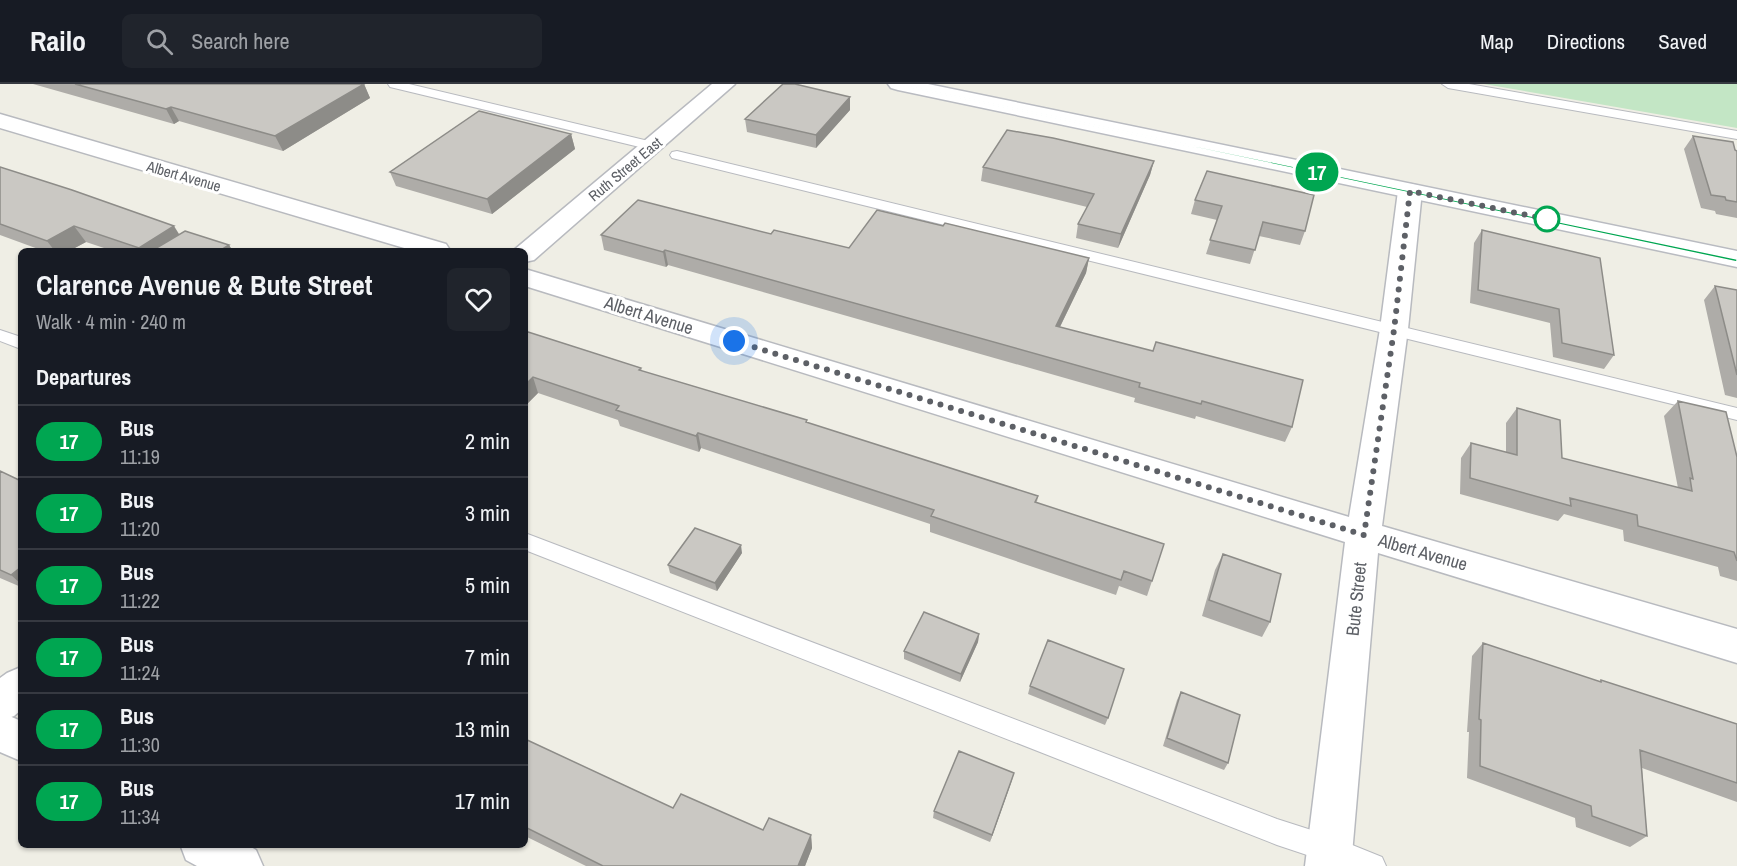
<!DOCTYPE html>
<html lang="en">
<head>
<meta charset="utf-8">
<style>
	:root { --surface:#171b24; --page:#20242c; --text:#f1f3f6; --muted:#9ea1a6; --line:#363941 }
	body { margin:0; font-family:"Archivo Narrow",sans-serif; background:var(--page); color:var(--text); height:100vh; display:flex; flex-direction:column; font-size:22px; white-space:nowrap }
	* { box-sizing:border-box; margin:0 }
	p { font-size:20px; color:var(--muted) }
	.icon { flex:none; width:33px; height:33px; fill:none; stroke:currentColor; stroke-width:2; stroke-linecap:round; stroke-linejoin:round }
	.map { position:relative; flex:1; overflow:hidden }
	.drawer { position:absolute; left:18px; top:164px; width:510px; height:600px; display:flex; flex-direction:column; background:var(--surface); border-radius:9px; box-shadow:0 2px 4px #0004 }
	.drawer>* { flex:none }
	.badge { padding:0 12px; border-radius:20px; font-size:21px; line-height:39px }
	.you { position:absolute; width:30px; height:30px; margin:-15px; border:4px solid #fff; border-radius:50%; background:#1a73e8; box-shadow:0 0 0 9px #1a73e833 }
	.map>.badge { position:absolute; translate:-50% -50%; box-shadow:0 0 0 3px #fff }
	h2 { padding:0 18px; font-size:22px; line-height:54px }
	.round { display:grid; place-items:center; flex:none; width:63px; height:63px; border-radius:9px; background:var(--page) }
	.summary { display:flex; align-items:center; justify-content:space-between; height:102px; padding:0 18px }
	h1 { font-size:28px; font-weight:800; line-height:45px }
	ul { padding:0; list-style:none }
	li { display:flex; align-items:center; gap:18px; height:72px; padding:0 18px; border-top:2px solid var(--line) }
	li div { flex:1 }
	li b { display:block; font-size:22px }
	li em { font-style:normal }
	li .badge { min-width:66px; font-weight:700; text-align:center }
	header { display:flex; align-items:center; gap:36px; box-sizing:border-box; height:84px; padding:0 30px; background:var(--surface); border-bottom:2px solid var(--line) }
	header strong { font-size:28px }
	nav { display:flex; gap:33px; margin-inline-start:auto; font-size:21px }
	.search { width:420px; height:54px; background:var(--page); display:flex; align-items:center; gap:15px; box-sizing:border-box; padding:0 21px; border-radius:9px; color:var(--muted); font-size:22px }
	.map>svg:first-child { display:block }
	.green { fill:#c3e6c5 }
	.lines { fill:none; stroke-linecap:round; stroke-linejoin:round }
	.service-casing { stroke:#b8babf; stroke-width:2 }
	.minor-casing { stroke:#b8babf; stroke-width:3 }
	.tertiary-casing { stroke:#b8babf; stroke-width:3 }
	.secondary-casing { stroke:#b9bbc1; stroke-width:3 }
	.service { fill:#fff; fill-rule:evenodd }
	.minor { fill:#fff; fill-rule:evenodd }
	.tertiary { fill:#fff; fill-rule:evenodd }
	.secondary { fill:#fff; fill-rule:evenodd }
	.wall { fill:#aeaca8 }
	.shaded-wall { fill:#8d8c88 }
	.building { fill:#cac8c3; stroke:#8d8c88; stroke-width:1.5 }
	.line { fill:#00a651; stroke:#fff; stroke-width:1.5 }
	.walk { stroke:#5d6066; stroke-width:6; stroke-dasharray:0 10.8 }
	.stop-dot { fill:#fff; stroke:#00a651; stroke-width:3 }
	.labels { text-anchor:middle; dominant-baseline:central; stroke-width:6; stroke-linejoin:round; paint-order:stroke }
	.far-street-label { font-size:15px; fill:#5d6066; stroke:#fff }
	.street-label { font-size:18px; fill:#5d6066; stroke:#fff }
</style>
</head>
<body>
<header>
<strong>Railo</strong>
<div class="search"><svg class="icon" aria-label="search" viewBox="0 0 24 24"><circle cx="10" cy="10" r="6"/><path d="M15 15l6 6"/></svg>Search here</div>
<nav><a>Map</a><a>Directions</a><a>Saved</a></nav>
</header>
<div class="map">
<svg width="1737" height="782" viewBox="0 0 1737 782">
	<rect width="100%" height="100%" fill="#efeee5"/>
	<path class="green" d="M1484 0H1737V44Z"/>
	<g class="lines">
		<g class="service-casing">
			<path id="service" d="M388 0H409L657 59 659 62 652 66 390 3Z
				M1442 0H1469L1737 47V55L1448 4Z
				M677 67 1737 324V336L672 74 670 71 672 68Z
				M0 246 21 253V265L0 257Z
				M525 449 1277 735 1330 752 1382 773 1386 782H1340L1277 761 525 466Z"/>
		</g>
		<g class="minor-casing">
			<path id="minor" d="M0 30 446 160 450 166H411L0 44Z
				M1410 100 1419 102 1422 107 1408 245 1382 442 1737 545V579L1378 469 1351 782H1305L1345 458 525 202V185L1349 433 1380 245 1398 107 1401 102Z
				M0 628 21 637V677L0 668Z
				M180 760H246L256 766 263 782H197L186 776Z"/>
		</g>
		<g class="tertiary-casing">
			<path id="tertiary" d="M712 0H735L534 176 525 178V166H514Z
				M21 583V626L14 632 0 637V594L7 589Z"/>
		</g>
		<g class="secondary-casing">
			<path id="secondary" d="M888 0H928L1737 167V183L898 6 891 4Z"/>
		</g>
		<use href="#service" class="service"/>
		<use href="#minor" class="minor"/>
		<use href="#tertiary" class="tertiary"/>
		<use href="#secondary" class="secondary"/>
	</g>
	<path class="wall" d="M33 0H364L370 14 283 67 179 37 174 40Z
		M850 13V26L816 64 747 48 745 35Z
		M571 50 575 65 492 130 396 102 390 88Z
		M1693 52 1737 67V134L1716 130 1715 127 1701 124 1684 65Z
		M1154 77 1150 91 1118 164 1076 154 1078 140 1087 123 981 97 983 83Z
		M0 83 179 151 229 161 232 166H110L86 158 71 166H41L0 151Z
		M1207 87 1305 147 1300 161 1259 152 1250 180 1206 170 1217 136 1191 130 1195 116Z
		M943 142 1089 174 1086 189 1060 243 1292 343 1285 358 1196 332 1195 335 1134 318 1135 314 668 181 666 183 604 166 601 151 771 150 849 164Z
		M1482 146 1614 271 1604 285 1553 273 1550 239 1470 219 1474 159Z
		M1715 202 1737 206V314L1725 311 1704 216Z
		M525 247 641 284 642 287 807 336V339L1038 412 1037 418 1152 497 1147 512 1119 502 1116 511 930 448V440L701 364 699 368 620 342 618 336 538 309 525 322Z
		M1678 317 1737 373V497L1720 492 1718 483 1624 457 1623 446 1564 430 1558 437 1460 410 1461 374 1471 359 1506 368V339L1517 324 1562 374 1678 404 1664 332Z
		M0 387 19 396 21 394V503L0 494Z
		M742 469 717 507 670 489 668 481Z
		M1223 470 1270 538 1262 553 1202 532 1215 486Z
		M979 550 978 558 960 598 904 575V567Z
		M1483 559 1599 598 1601 596 1737 640V718L1642 684 1647 752 1630 763 1576 743 1575 734 1467 694 1469 648H1467L1472 572Z
		M1030 602 1108 634 1105 641 1028 610Z
		M1181 608 1228 679 1224 686 1163 662 1177 616Z
		M525 655 673 724 763 746 811 751 812 764 805 782H586L525 752Z
		M1012 696 990 758 933 734 934 727Z"/>
	<path class="shaded-wall" d="M364 0 370 14 283 67 275 52Z
		M850 13V26L816 64V51Z
		M171 23 179 37 174 40 166 25Z
		M571 50 575 65 492 130 487 115Z
		M1154 77 1150 91 1118 164 1121 150Z
		M74 142 86 158 71 166H54L47 157Z
		M174 142 184 158 171 166H141L139 164Z
		M229 161 232 166H221Z
		M665 166 668 181 666 183 663 168Z
		M1089 174 1086 189 1053 257 1056 242Z
		M533 293 538 309 525 322V301Z
		M698 349 701 364 699 368 696 352Z
		M741 461 742 469 717 507 715 499Z
		M21 483V500L11 491Z
		M979 550 978 558 960 598 961 590Z
		M1014 689 1012 696 990 758 992 751Z
		M811 751 812 764 805 782H798Z"/>
	<path class="building" d="M75 0H364L275 52 171 23 166 25Z
		M783 0H795L850 13 816 51 745 35Z
		M479 27 571 50 487 115 390 88Z
		M1007 46 1053 54 1154 77 1121 150 1078 140 1094 110 983 83Z
		M1693 52 1733 58 1735 66 1737 67V118L1726 116 1725 113 1711 111Z
		M0 83 72 106 174 142 139 164 74 142 47 157 0 140Z
		M1207 87 1314 111 1305 147 1263 138 1255 166 1210 156 1222 122 1195 116Z
		M638 116 771 150 774 146 849 164 877 126 943 142 945 139 1089 174 1056 242 1153 267 1156 258 1303 296 1292 343 1202 317 1201 320 1139 303 1140 299 665 166 663 168 601 151Z
		M1482 146 1600 174 1614 271 1562 259 1559 225 1478 206Z
		M185 147 229 161 221 166H153Z
		M1715 202 1737 206V291Z
		M525 247 641 284 639 286 807 336 806 338 1038 412 1035 418 1164 460 1152 497 1124 487 1121 496 931 432 934 426 698 349 696 352 616 326 619 322 533 293 525 301Z
		M1678 317 1726 328 1737 373V477L1734 468 1638 442 1637 431 1570 414 1571 422 1470 394 1471 359 1517 371V324L1560 336 1562 374 1692 407 1690 394 1693 395Z
		M0 387 19 396 21 394V483L11 491 0 486Z
		M695 444 741 461 715 499 668 481Z
		M1223 470 1281 490 1270 538 1209 516Z
		M924 528 979 550 961 590 904 567Z
		M1048 556 1124 585 1108 634 1030 602Z
		M1483 559 1601 598V596L1737 640V699L1640 666 1647 752 1592 732 1591 722 1480 682 1481 636 1479 635Z
		M1181 608 1240 631 1228 679 1167 654Z
		M525 655 673 724 681 710 763 746 769 734 811 751 798 782H799H603L525 743Z
		M959 667 1014 689 992 751 934 727Z"/>
	<path class="line" d="M894 0H898L1737 175V178Z"/>
	<g class="lines">
		<path class="walk" d="M734 257 1364 451 1394 246 1410 107 1551 136 1547 135"/>
	</g>
	<circle class="stop-dot" cx="1547" cy="135" r="12"/>
	<g class="labels">
		<g class="far-street-label">
			<text transform="translate(625 85) rotate(-40)">Ruth Street East</text>
			<text transform="translate(184 92) rotate(16)">Albert Avenue</text>
		</g>
		<g class="street-label">
			<text transform="translate(649 231) rotate(17)">Albert Avenue</text>
			<text transform="translate(1423 468) rotate(16)">Albert Avenue</text>
			<text transform="translate(1356 515) rotate(-84)">Bute Street</text>
		</g>
	</g>
</svg>
<div class="you" style="left:734px;top:257px"></div>
<b class="badge" style="left:1317px;top:88px;background:#00a651;color:#fff">17</b>
<section class="drawer">
<div class="summary"><div><h1>Clarence Avenue &amp; Bute Street</h1><p>Walk · 4 min · 240 m</p></div><a class="round"><svg class="icon" aria-label="heart" viewBox="0 0 24 24"><path d="M12 20l-8-8c-3-5 5-10 8-4 3-6 11-1 8 4z"/></svg></a></div>
<h2>Departures</h2>
<ul>
<li><span class="badge" style="background:#00a651;color:#fff">17</span><div><b>Bus</b><p>11:19</p></div><em>2 min</em></li>
<li><span class="badge" style="background:#00a651;color:#fff">17</span><div><b>Bus</b><p>11:20</p></div><em>3 min</em></li>
<li><span class="badge" style="background:#00a651;color:#fff">17</span><div><b>Bus</b><p>11:22</p></div><em>5 min</em></li>
<li><span class="badge" style="background:#00a651;color:#fff">17</span><div><b>Bus</b><p>11:24</p></div><em>7 min</em></li>
<li><span class="badge" style="background:#00a651;color:#fff">17</span><div><b>Bus</b><p>11:30</p></div><em>13 min</em></li>
<li><span class="badge" style="background:#00a651;color:#fff">17</span><div><b>Bus</b><p>11:34</p></div><em>17 min</em></li>
</ul>
</section>
</div>
</body>
</html>
